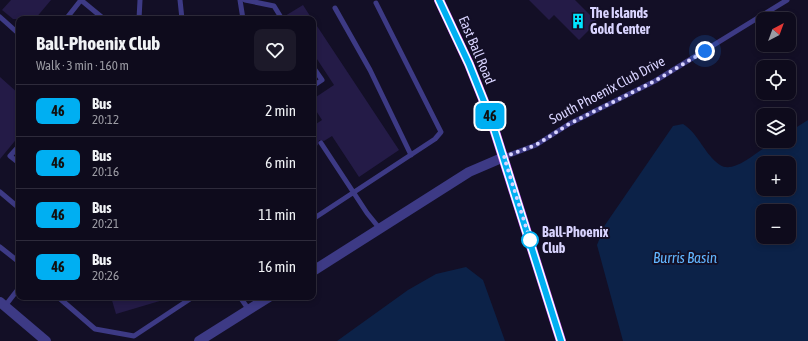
<!DOCTYPE html>
<html lang="en">
<head>
<meta charset="utf-8">
<style>
	:root { --surface:#0e0b1c; --page:#1c1929; --text:#f1f3f6; --muted:#9b9ba3; --line:#2e2b3b }
	body { margin:0; font-family:"Asap Condensed",sans-serif; background:var(--page); color:var(--text); height:100vh; display:flex; flex-direction:column; font-size:15px; white-space:nowrap }
	* { box-sizing:border-box; margin:0 }
	p { font-size:13px; color:var(--muted) }
	.icon { flex:none; width:22px; height:22px; fill:none; stroke:currentColor; stroke-width:2; stroke-linecap:round; stroke-linejoin:round }
	.map { position:relative; flex:1; overflow:hidden }
	.side { position:absolute; left:16px; top:16px; width:300px; height:284px; display:flex; flex-direction:column; background:var(--surface); border-radius:8px; box-shadow:0 2px 6px #0003,0 0 0 1px var(--line) }
	.side>* { flex:none }
	.badge { padding:0 8px; border-radius:6px; font-size:14px; line-height:26px }
	.needle { width:26px; rotate:41deg }
	.buttons { position:absolute; left:756px; top:12px; display:grid; gap:8px }
	.buttons a { display:grid; place-items:center; width:40px; height:40px; border-radius:8px; background:var(--surface); box-shadow:0 2px 6px #0003,0 0 0 1px var(--line); font-size:20px }
	.you { position:absolute; width:20px; height:20px; margin:-10px; border:3px solid #fff; border-radius:50%; background:#1a73e8; box-shadow:0 0 0 6px #1a73e833 }
	.map>.badge { position:absolute; translate:-50% -50%; box-shadow:0 0 0 2px #fff }
	.round { display:grid; place-items:center; flex:none; width:42px; height:42px; border-radius:8px; background:var(--page) }
	.headline { display:flex; align-items:center; justify-content:space-between; height:68px; padding:0 20px }
	h1 { font-size:19px; font-weight:700; line-height:30px }
	ul { padding:0; list-style:none }
	li { display:flex; align-items:center; gap:12px; height:52px; padding:0 20px; border-top:1px solid var(--line) }
	li div { flex:1 }
	li b { display:block; font-size:15px }
	li em { font-style:normal }
	li .badge { min-width:44px; font-weight:700; text-align:center }
	.map>svg:first-child { display:block }
	.water { fill:#0c2248; fill-rule:evenodd }
	.building { fill:#241b47 }
	.lines { fill:none; stroke-linecap:round; stroke-linejoin:round }
	.lane { stroke:#3d3a85; stroke-width:5 }
	.street { stroke:#3d3a85; stroke-width:10 }
	.primary { stroke:#c25bff; stroke-width:10 }
	.line-casing { stroke:#fff; stroke-width:9 }
	.line { stroke:#00aff2; stroke-width:6 }
	.walk { stroke:#d9d4ff; stroke-width:4; stroke-dasharray:0 7.2 }
	.stop-dot { fill:#fff; stroke:#00aff2; stroke-width:2 }
	.labels { text-anchor:middle; dominant-baseline:central; stroke-width:4; stroke-linejoin:round; paint-order:stroke }
	.poi-label { font-size:14px; font-weight:bold; fill:#d9d4ff; stroke:#130f26; text-anchor:start }
	.street-label { font-size:14px; fill:#d9d4ff; stroke:#130f26 }
	.stop-label { font-size:14px; font-weight:bold; fill:#d9d4ff; stroke:#130f26; text-anchor:start }
	.water-label { font-size:15px; font-style:italic; fill:#62b6ff; stroke:#130f26 }
</style>
</head>
<body>
<div class="map">
<svg width="808" height="341" viewBox="0 0 808 341">
	<rect width="100%" height="100%" fill="#130f26"/>
	<path class="water" d="M808 120V341H623L597 245 605 225 673 126 683 124C699 134 704 154 720 165 735 175 760 148 774 142 778 140 784 141 789 141V132ZM763 163H789V189H763ZM763 211H789V237H763Z
		M466 267 483 280 505 341H337L408 290 436 274Z"/>
	<path class="building" d="M11 0H51L35 19H13L2 10Z
		M529 0H575L597 22 579 40 554 15 549 20Z
		M303 5 312 19H286L285 16Z
		M313 20 399 150 359 177 332 136 324 141 319 140 318 145 313 148V126L322 120 313 106V99L334 85 313 53Z
		M0 77 19 94V136L0 159Z
		M111 297H162L163 300 116 314Z"/>
	<g class="lines">
		<path class="lane" d="M81 0 104 19
			M180 0 182 19
			M240 0 243 19
			M245 0 274 6 282 19
			M335 8 370 70 411 155
			M0 17 19 34
			M66 19 81 0
			M139 19 140 0
			M313 67 322 80 313 86
			M321 143 367 213 380 229
			M19 146 10 156 19 163
			M504 157 536 145 569 124 655 81 787 0
			M0 192 19 208
			M313 219 435 139 441 132 376 3
			M0 247 19 262
			M58 297 95 329 134 336 193 297
			M240 297 249 310
			M5 306 19 288"/>
		<path class="street" d="M313 271 469 172 504 157
			M0 302 46 341
			M199 341 269 297"/>
		<path class="primary" d="M439 0 469 64 491 119 561 341"/>
	</g>
	<g class="lines">
		<g class="line-casing">
			<path id="line" d="M439 0 469 64 491 119 561 341"/>
		</g>
		<use href="#line" class="line"/>
		<path class="walk" d="M530 240 531 243 504 157 536 145 569 124 655 81 705 51"/>
	</g>
	<defs>
		<g id="building-bare" transform="scale(1.2)"><path d="M-4-6H4V6H1V3H-1V6H-4ZM-2.5-4.3h1.7v1.8h-1.7ZM.8-4.3h1.7v1.8H.8ZM-2.5-1h1.7V.8h-1.7ZM.8-1h1.7V.8H.8Z" fill="#00e5ff" stroke="#130f26" stroke-width="2.5" paint-order="stroke"/></g>
	</defs>
	<g fill-rule="evenodd">
		<use href="#building-bare" x="578" y="21"/>
	</g>
	<circle class="stop-dot" cx="530" cy="240" r="8"/>
	<g class="labels">
		<g class="poi-label">
			<text x="590" y="13">The Islands<tspan x="590" dy="16">Gold Center</tspan></text>
		</g>
		<g class="street-label">
			<text transform="translate(477 50) rotate(67)">East Ball Road</text>
			<text transform="translate(607 90) rotate(-28)">South Phoenix Club Drive</text>
		</g>
		<g class="stop-label">
			<text x="542" y="232">Ball-Phoenix<tspan x="542" dy="16">Club</tspan></text>
		</g>
		<g class="water-label">
			<text x="685" y="257">Burris Basin</text>
		</g>
	</g>
</svg>
<div class="buttons">
<a><svg class="needle" viewBox="-14 -14 28 28"><path d="M0-13l5 13h-10z" fill="#e53935"/><path d="M0 13l5-13h-10z" fill="#9b9ba3"/></svg></a>
<a><svg class="icon" aria-label="locate" viewBox="0 0 24 24"><circle cx="12" cy="12" r="6"/><path d="M12 2v4M12 18v4M2 12h4M18 12h4"/></svg></a>
<a><svg class="icon" aria-label="layers" viewBox="0 0 24 24"><path d="M12 4l9 5-9 5-9-5zM3 14l9 5 9-5"/></svg></a>
<a>+</a>
<a>−</a>
</div>
<div class="you" style="left:705px;top:51px"></div>
<b class="badge" style="left:490px;top:116px;background:#00aff2;color:#111">46</b>
<section class="side">
<div class="headline"><div><h1>Ball-Phoenix Club</h1><p>Walk · 3 min · 160 m</p></div><a class="round"><svg class="icon" aria-label="heart" viewBox="0 0 24 24"><path d="M12 20l-8-8c-3-5 5-10 8-4 3-6 11-1 8 4z"/></svg></a></div>
<ul>
<li><span class="badge" style="background:#00aff2;color:#111">46</span><div><b>Bus</b><p>20:12</p></div><em>2 min</em></li>
<li><span class="badge" style="background:#00aff2;color:#111">46</span><div><b>Bus</b><p>20:16</p></div><em>6 min</em></li>
<li><span class="badge" style="background:#00aff2;color:#111">46</span><div><b>Bus</b><p>20:21</p></div><em>11 min</em></li>
<li><span class="badge" style="background:#00aff2;color:#111">46</span><div><b>Bus</b><p>20:26</p></div><em>16 min</em></li>
</ul>
</section>
</div>
</body>
</html>
